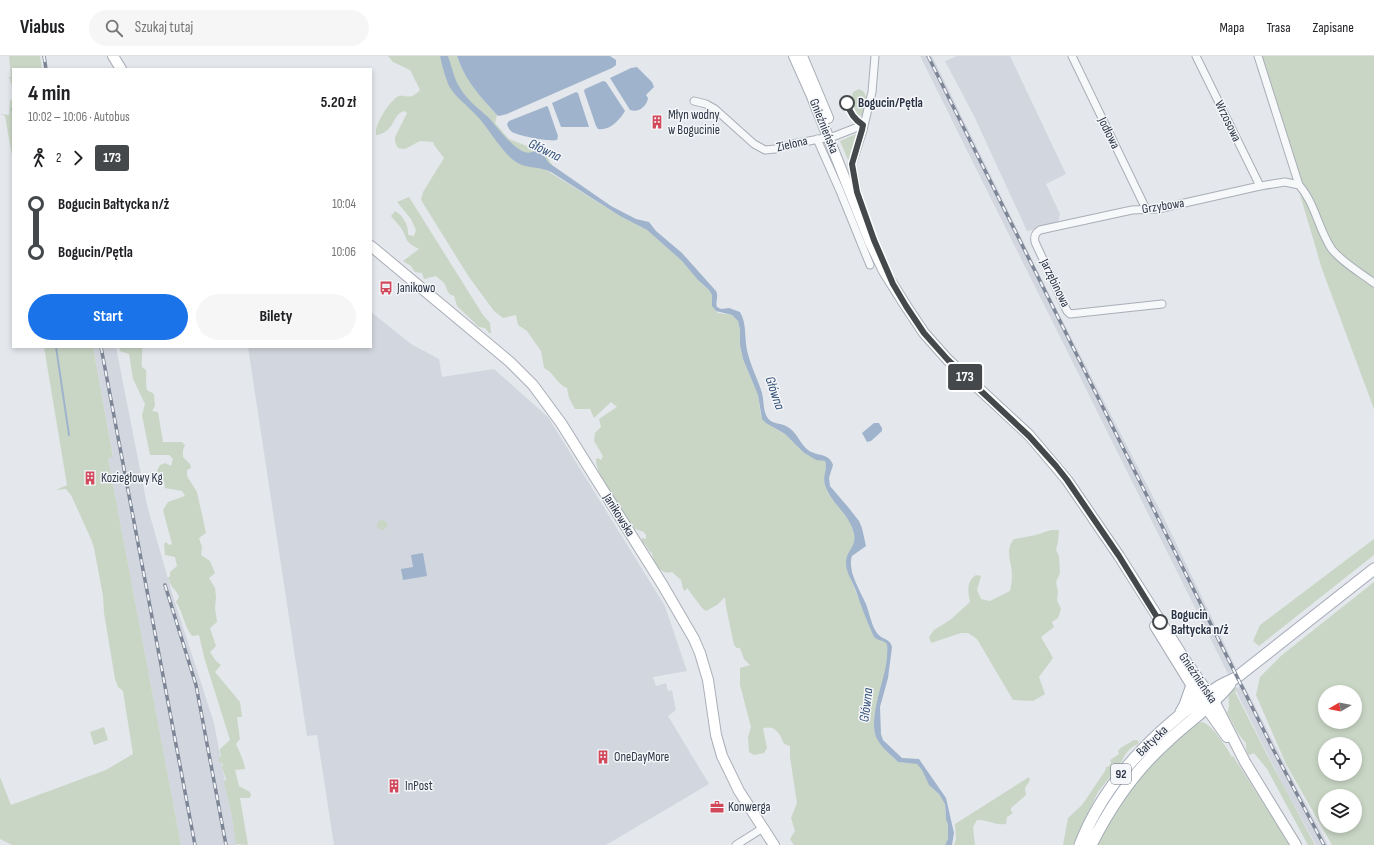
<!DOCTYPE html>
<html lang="pl">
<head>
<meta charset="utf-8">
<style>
	:root { --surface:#fff; --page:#f6f6f6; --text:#202124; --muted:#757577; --line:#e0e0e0; --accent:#1a73e8 }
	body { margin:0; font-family:"Sofia Sans Condensed",sans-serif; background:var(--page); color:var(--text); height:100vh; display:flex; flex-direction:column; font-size:15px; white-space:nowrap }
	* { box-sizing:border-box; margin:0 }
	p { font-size:13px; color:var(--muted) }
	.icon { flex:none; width:22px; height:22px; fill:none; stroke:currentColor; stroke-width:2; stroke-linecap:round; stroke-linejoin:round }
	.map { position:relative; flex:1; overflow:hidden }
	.side { position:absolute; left:12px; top:12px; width:360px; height:280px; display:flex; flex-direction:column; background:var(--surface); border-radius:0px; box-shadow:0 2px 6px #0003 }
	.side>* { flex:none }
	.badge { padding:0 8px; border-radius:3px; font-size:14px; line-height:26px }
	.needle { width:26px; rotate:260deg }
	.buttons { position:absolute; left:1318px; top:629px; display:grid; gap:8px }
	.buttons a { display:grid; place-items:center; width:44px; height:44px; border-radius:50%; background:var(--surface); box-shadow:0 2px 6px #0003; font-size:20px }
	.map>.badge { position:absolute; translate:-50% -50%; box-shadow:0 0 0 2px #fff }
	.legs { display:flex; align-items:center; gap:6px; height:44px; padding:0 16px; font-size:13px }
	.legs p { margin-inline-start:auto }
	.headline { display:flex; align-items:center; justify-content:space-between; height:68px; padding:0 16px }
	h1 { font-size:22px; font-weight:700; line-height:30px }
	.cta { display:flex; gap:8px; margin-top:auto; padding:8px 16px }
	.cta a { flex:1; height:46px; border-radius:24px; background:var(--accent); color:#fff; font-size:16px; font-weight:700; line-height:46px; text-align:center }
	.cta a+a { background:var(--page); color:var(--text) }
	ul { padding:0 16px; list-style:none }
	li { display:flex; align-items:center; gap:14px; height:48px; font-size:15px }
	li i { display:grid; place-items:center; width:6px; height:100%; margin:0 5px; background:currentColor }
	li i::after { content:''; width:10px; height:10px; margin:-5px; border:3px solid; border-radius:50%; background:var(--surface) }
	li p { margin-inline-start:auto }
	li:first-child i { background:linear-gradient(#0000 50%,currentColor 0) }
	li:last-child i { background:linear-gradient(currentColor 50%,#0000 0) }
	header { display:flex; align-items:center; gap:24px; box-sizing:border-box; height:56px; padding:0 20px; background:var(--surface); border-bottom:1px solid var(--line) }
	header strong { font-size:19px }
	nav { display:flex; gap:22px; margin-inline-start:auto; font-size:14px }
	.search { width:280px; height:36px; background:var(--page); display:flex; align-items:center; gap:10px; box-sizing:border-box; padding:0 14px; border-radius:22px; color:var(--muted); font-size:15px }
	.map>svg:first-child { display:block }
	.built { fill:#d2d6de }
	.green { fill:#c9d6c5; fill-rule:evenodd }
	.water { fill:#9fb4cc }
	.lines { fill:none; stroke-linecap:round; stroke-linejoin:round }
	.stream { stroke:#9fb4cc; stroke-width:2 }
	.street-casing { stroke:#a9aeb7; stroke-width:9 }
	.secondary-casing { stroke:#a9aeb7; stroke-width:12 }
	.primary-casing { stroke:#a3abb8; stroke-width:13 }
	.street { stroke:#f7f8fa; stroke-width:7 }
	.secondary { stroke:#fff; stroke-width:10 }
	.primary { stroke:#fff; stroke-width:11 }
	.rail-casing { stroke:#7d8696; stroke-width:3.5 }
	.rail { stroke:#f4f6f9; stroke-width:2; stroke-dasharray:6; stroke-linecap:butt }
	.line-1-casing { stroke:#fff; stroke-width:9 }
	.line-1 { stroke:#45484a; stroke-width:6 }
	.stop-1-dot { fill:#fff; stroke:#45484a; stroke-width:2 }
	.labels { text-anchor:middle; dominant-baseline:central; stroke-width:3; stroke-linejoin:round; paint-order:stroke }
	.shield { fill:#f4f6f9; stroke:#676e7b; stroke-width:1 }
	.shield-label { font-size:12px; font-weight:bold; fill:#2b3445 }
	.stop-label { font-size:13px; font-weight:bold; fill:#2b3445; stroke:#f4f6f9; text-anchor:start }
	.poi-label { font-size:13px; fill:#2b3445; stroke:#f4f6f9; text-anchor:start }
	.street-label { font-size:13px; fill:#2b3445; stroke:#f4f6f9 }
	.water-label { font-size:14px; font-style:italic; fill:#34527a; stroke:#f4f6f9 }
</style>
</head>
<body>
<header>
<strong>Viabus</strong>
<div class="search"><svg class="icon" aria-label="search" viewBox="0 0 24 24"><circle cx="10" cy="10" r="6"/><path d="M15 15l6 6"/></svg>Szukaj tutaj</div>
<nav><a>Mapa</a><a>Trasa</a><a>Zapisane</a></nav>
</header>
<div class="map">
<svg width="1374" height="789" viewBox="0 0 1374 789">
	<rect width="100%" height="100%" fill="#e4e7ec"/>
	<path class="built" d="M920 0H932L1052 244 1163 460 1236 612 1228 618Z
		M957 0H1010L1066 118 1046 128 1060 158 1058 167 1056 169 1027 175 975 62 945 5Z
		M371 256 411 288 439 303 442 321 494 313 548 361 665 550 687 615 653 621 656 630 666 627 668 635 672 634 676 654 668 660 709 728 606 789H334L317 679 307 680 248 291H371Z
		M93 291H116L147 449 172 537 214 667 237 789H181L108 402 113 400Z
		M1244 629 1293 724 1328 789H1316L1284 731 1236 635V632Z"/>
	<path class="green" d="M9 0H40L42 13H13V32L9 21H11Z
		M388 0H457C466 26 479 39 497 59L495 67 509 83 545 97 552 109 538 111 546 114 620 160 647 174 682 205 703 229 709 234 712 239 714 253 718 257 732 259 738 265 740 274V289L743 303 758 339 761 360 774 372 785 378 803 396 818 404 825 405 826 410 824 426 828 437 851 467 855 483 853 491 846 503 848 516 871 574 880 584 885 585 887 588C888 599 886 612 884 622 879 638 868 669 878 684 881 689 895 705 899 706 905 708 912 705 918 708 923 711 925 721 928 726 934 734 942 739 945 748 946 752 945 751 945 754 946 765 953 778 945 789H794L790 783 795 775 791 762 797 747 790 701V690L784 688C780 678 776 669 763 672L767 692 764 697 754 699 749 696 748 681 751 671 740 629V612L750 609 744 603 740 592H737L734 589 726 551 725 541 717 549 706 555 702 552 687 532 685 535 683 533 681 524 672 516C662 520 653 507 652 497 648 495 647 489 642 486V482L646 483V479L644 476 635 473C624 457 596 421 596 403L598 402 601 404 603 400 594 385 595 377 601 371 599 363 617 351 611 346 594 362 590 353H575L569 342 567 332C555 327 556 318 544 312L541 295 527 275 518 269 516 259 503 262 494 255 469 221 421 144 423 136 444 102 434 89 433 86 420 85 405 93 398 92 395 86V81L407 57 404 55C392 58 395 77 376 79 374 69 389 46 397 41 402 38 407 42 412 40 415 39 418 36 420 34L410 14 393 6Z
		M1255 0H1374V353L1322 213 1296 125Z
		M859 33 863 35C869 42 866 53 862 60L858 59C854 52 850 44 853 36Z
		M10 43 13 46V105L5 60 1 58 9 59Z
		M856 78 858 80 849 106 840 85Z
		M409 141 483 259 490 267 491 277H489L485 272 479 271 457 250 454 240C446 238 448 233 444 227 442 225 438 222 436 220L424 223 422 217 415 216 411 210 403 205 419 193C403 185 409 184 401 172 398 168 394 164 391 160L395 155C403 159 409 170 408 179L414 180 416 174 411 163 397 146Z
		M44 291H93L113 401 108 402 181 789H12L0 783V721L11 749 106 714 133 698 123 635 118 631 115 623 104 557 103 540 94 492 91 483 71 439 66 433 56 434 67 429Z
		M119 291H142C143 298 141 304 142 311L146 314C147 322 145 327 147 334L154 338 155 350 152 355 158 356 163 386H182L185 389 183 394V401L190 408 191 412 187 414V420L197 436 206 477 199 482 202 491 201 499 210 505 215 517 209 522 215 532 216 541 215 552 217 566 210 572 216 590 210 596 216 605 221 609 215 616 240 646 242 661H237L240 683 236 688C239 694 245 708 245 713L235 714 239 730 250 736 251 740 249 742H240L248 789 236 788C233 768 230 747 224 727L226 723 222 711 223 708 218 705 221 699 220 697V693L230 684 204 601 199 579 192 580C184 570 183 556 176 546L179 541C176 533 170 531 168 522L170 520V516L177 510 175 501 165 499 164 488 166 486 169 489 172 488 163 454 168 446 185 440 182 435 165 432 164 425 155 418 160 409 165 407 171 410 173 403 169 399H150L142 359 145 348 133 323 129 298 120 295Z
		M377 469a5 5 0 1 1 10 0a5 5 0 1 1-10 0Z
		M1051 474H1059L1058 486 1056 494 1059 500 1060 517 1056 526 1058 536 1057 544 1061 553 1058 562 1052 566 1054 571 1041 581 1053 602 1039 621 1045 638 1033 645 1013 644 977 583 968 577H961L931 587 929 581 934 574 950 564 970 546C968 536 966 525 976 519L981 520 977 534 981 543 990 545 1010 535C1011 530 1012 525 1012 519 1012 506 1004 495 1014 483L1036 479Z
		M1374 483V499L1259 590 1253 585 1260 569Z
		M1374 526V789H1332L1286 708 1256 639 1260 621 1282 599ZM1325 636H1355V666H1325ZM1325 688H1355V718H1325ZM1325 740H1355V770H1325Z
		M1236 632 1237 634 1235 636 1275 714 1315 789H1308L1267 713 1254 697 1249 699C1246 696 1246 691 1246 687 1237 678 1233 667 1227 657 1233 644 1222 642 1236 632Z
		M1202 666C1212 668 1227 692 1232 701L1233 700 1267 753 1292 789H1095L1116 751 1159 699 1198 667Z
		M104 671 108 684 94 689 90 676Z
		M1133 684H1137L1139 686 1138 688C1131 690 1124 699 1122 705L1098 736 1073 789H1063L1068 762 1082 749 1105 715 1106 711H1108L1111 707 1110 704 1119 698 1118 695C1121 690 1129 688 1133 684Z
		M1029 721 1030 724 1025 732 1026 739 1011 752V755L1013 757 1007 761 1006 768C996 770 988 763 977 764L973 771 975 789H954L956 783 955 768Z"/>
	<path class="water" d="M440 0H448C452 11 454 23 460 32 467 44 478 52 488 61 496 69 522 107 535 94L538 96 541 95 549 107 611 150 636 163 649 166 656 175 682 197 716 235C719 241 715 245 717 251L721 253 729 252 740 256C747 268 744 280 747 294 750 309 758 323 762 337 764 345 763 354 767 361 771 368 780 367 786 370 797 375 799 387 808 394 817 401 829 396 833 409L829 422 830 430 848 451 859 465 862 472 866 490 852 500C850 505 851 510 852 516 855 527 861 537 866 548 869 556 872 571 877 577 882 584 890 582 892 591L888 622 880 651 881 678 883 684 902 702 919 703 946 742 954 777 952 789H945L948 783V769L946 763 945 748 939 738 929 729 922 714 917 708 898 706C891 699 882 692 877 683 869 667 879 638 883 622 886 612 888 599 887 588 884 584 878 585 874 581 867 566 861 550 856 535 853 526 846 517 846 507 845 496 857 491 854 478 850 458 831 448 825 429 822 421 828 413 825 405L816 404 803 396 785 378 766 367 762 363 758 339 743 303 740 289V274L738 265 732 259 716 255 712 250V239L709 234 698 224 682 205 647 174 620 160 551 116C540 110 527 113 516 106 501 96 489 72 476 59 467 49 456 42 449 30 445 21 442 9 440 0Z
		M457 0H610L616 4V9L612 12 507 58 499 60 497 59C479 39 466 26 457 0Z
		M637 11 652 26 654 31 646 39 648 42C647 50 639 57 630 54L610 22 631 12Z
		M603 25 606 26 625 55C619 65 609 75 598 73L596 70 584 35 585 33Z
		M576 36 578 37 589 71H561L552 47Z
		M547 50 548 51 558 80 557 84C550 86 519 80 512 76 509 74 508 71 507 68L509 65Z
		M874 367H879L882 372V375L871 385 867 386 862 377Z
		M423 497 427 520 403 524 401 513 413 511 411 499Z"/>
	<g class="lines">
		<path class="stream" d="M12 53 13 55
			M56 291 69 379"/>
		<g class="street-casing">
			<path id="street" d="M1072 0 1146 153
				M1196 0 1260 130
				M1258 0 1299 129C1315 147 1318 172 1331 192 1340 205 1361 217 1374 227
				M694 45 706 48 715 53 754 88 765 94 775 93 793 88 835 80 863 69
				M817 83 840 135 870 209
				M857 136 852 108 863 74 872 36 875 0
				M1162 248 1070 258 1067 255 1035 186C1034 180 1035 177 1040 174L1132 154 1158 153 1260 130 1285 126 1299 129
				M736 789 763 772"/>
		</g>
		<g class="secondary-casing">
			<path id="secondary" d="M113 0 121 13
				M794 0 811 38 870 186 884 215 906 250 924 277 948 304 1029 379 1067 424 1119 500 1187 607 1214 645 1245 706 1296 789
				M802 0 828 62
				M371 190 510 306 533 329 561 367 662 528 694 583 700 597 708 624 716 679 722 700 739 735 774 789
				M1155 570 1200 643 1227 681"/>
		</g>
		<g class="primary-casing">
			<path id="primary" d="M1181 656 1185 649 1192 629
				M1080 789C1103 729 1149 681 1201 643 1206 639 1212 635 1218 631 1224 627 1231 625 1237 621L1374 513
				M1091 789C1111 749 1136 713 1169 684 1189 665 1214 649 1230 628"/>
		</g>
		<use href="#street" class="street"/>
		<use href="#secondary" class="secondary"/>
		<use href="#primary" class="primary"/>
		<g class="rail-casing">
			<path id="rail" d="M44 0 46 13
				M928 0 1273 693 1324 789
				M101 291 195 789
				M165 529 196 629 226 789"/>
		</g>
		<use href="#rail" class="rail"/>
	</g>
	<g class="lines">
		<g class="line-1-casing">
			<path id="line-1" d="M847 47C850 57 854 63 863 69L862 74 852 108 857 136 874 184 893 228 906 250 924 277 948 304 1029 380 1056 410 1067 424 1119 500 1160 566"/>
		</g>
		<use href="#line-1" class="line-1"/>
	</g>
	<defs>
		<g id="building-bare" transform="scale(1.08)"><path d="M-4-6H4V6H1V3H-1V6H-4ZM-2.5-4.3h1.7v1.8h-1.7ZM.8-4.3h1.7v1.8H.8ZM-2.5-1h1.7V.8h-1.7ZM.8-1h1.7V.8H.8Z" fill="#d1495b" stroke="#f4f6f9" stroke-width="2.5" paint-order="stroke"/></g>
		<g id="bus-bare" transform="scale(1.08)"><path d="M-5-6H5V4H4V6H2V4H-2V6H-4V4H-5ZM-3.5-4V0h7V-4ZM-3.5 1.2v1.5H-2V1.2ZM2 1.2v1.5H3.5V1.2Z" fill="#d1495b" stroke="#f4f6f9" stroke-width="2.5" paint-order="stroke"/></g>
		<g id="office-bare" transform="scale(1.08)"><path d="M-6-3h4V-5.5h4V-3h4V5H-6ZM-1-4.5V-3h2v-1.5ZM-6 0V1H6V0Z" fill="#d1495b" stroke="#f4f6f9" stroke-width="2.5" paint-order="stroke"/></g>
	</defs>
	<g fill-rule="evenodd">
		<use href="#building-bare" x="657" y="66"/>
		<use href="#bus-bare" x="386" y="232"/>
		<use href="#building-bare" x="90" y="422"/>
		<use href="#building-bare" x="603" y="701"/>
		<use href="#building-bare" x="394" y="730"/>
		<use href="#office-bare" x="717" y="751"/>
	</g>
	<g class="stop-1-dot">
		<circle cx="847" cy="47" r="7"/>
		<circle cx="1160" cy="566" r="7"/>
	</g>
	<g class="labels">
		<rect class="shield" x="1111" y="708" width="20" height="20" rx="3"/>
		<g class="shield-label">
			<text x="1121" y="718">92</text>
		</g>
		<g class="stop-label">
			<text x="858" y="47">Bogucin/Pętla</text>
			<text x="1171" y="559">Bogucin<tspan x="1171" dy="15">Bałtycka n/ż</tspan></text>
		</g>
		<g class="poi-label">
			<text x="668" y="59">Młyn wodny<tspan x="668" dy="15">w Bogucinie</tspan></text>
			<text x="397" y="232">Janikowo</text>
			<text x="101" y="422">Koziegłowy Kg</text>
			<text x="614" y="701">OneDayMore</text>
			<text x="405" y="730">InPost</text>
			<text x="728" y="751">Konwerga</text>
		</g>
		<g class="street-label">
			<text transform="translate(1228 65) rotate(64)">Wrzosowa</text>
			<text transform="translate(824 70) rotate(68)">Gnieźnieńska</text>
			<text transform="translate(1109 77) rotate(64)">Jodłowa</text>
			<text transform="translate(792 88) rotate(-13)">Zielona</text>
			<text transform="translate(1163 150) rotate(-9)">Grzybowa</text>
			<text transform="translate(1055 227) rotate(64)">Jarzębinowa</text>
			<text transform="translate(619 459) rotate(58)">Janikowska</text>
			<text transform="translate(1198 622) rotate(56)">Gnieźnieńska</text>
			<text transform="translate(1152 685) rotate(-44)">Bałtycka</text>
		</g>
		<g class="water-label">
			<text transform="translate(545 94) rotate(26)">Główna</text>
			<text transform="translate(775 337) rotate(71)">Główna</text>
			<text transform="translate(866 649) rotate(-83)">Główna</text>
		</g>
	</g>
</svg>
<div class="buttons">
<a><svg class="needle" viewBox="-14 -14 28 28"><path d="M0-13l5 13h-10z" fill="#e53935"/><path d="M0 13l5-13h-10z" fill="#757577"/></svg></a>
<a><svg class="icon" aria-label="locate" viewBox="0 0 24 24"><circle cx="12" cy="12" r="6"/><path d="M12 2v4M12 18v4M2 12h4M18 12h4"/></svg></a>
<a><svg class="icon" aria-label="layers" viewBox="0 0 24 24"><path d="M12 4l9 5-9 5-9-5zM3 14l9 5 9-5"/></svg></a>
</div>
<b class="badge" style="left:965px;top:321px;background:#45484a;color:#fff">173</b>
<section class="side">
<div class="headline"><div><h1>4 min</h1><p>10:02 – 10:06 · Autobus</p></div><b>5.20 zł</b></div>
<div class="legs"><svg class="icon" aria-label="walk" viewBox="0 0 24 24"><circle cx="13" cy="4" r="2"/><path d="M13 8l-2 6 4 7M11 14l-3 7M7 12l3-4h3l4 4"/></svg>2<svg class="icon" aria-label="forward" viewBox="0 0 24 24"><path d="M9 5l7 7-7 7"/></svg><b class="badge" style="background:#45484a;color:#fff">173</b></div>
<ul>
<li><i style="color:#45484a"></i><b>Bogucin Bałtycka n/ż</b><p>10:04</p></li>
<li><i style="color:#45484a"></i><b>Bogucin/Pętla</b><p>10:06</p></li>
</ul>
<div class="cta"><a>Start</a><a>Bilety</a></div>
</section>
</div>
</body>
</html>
